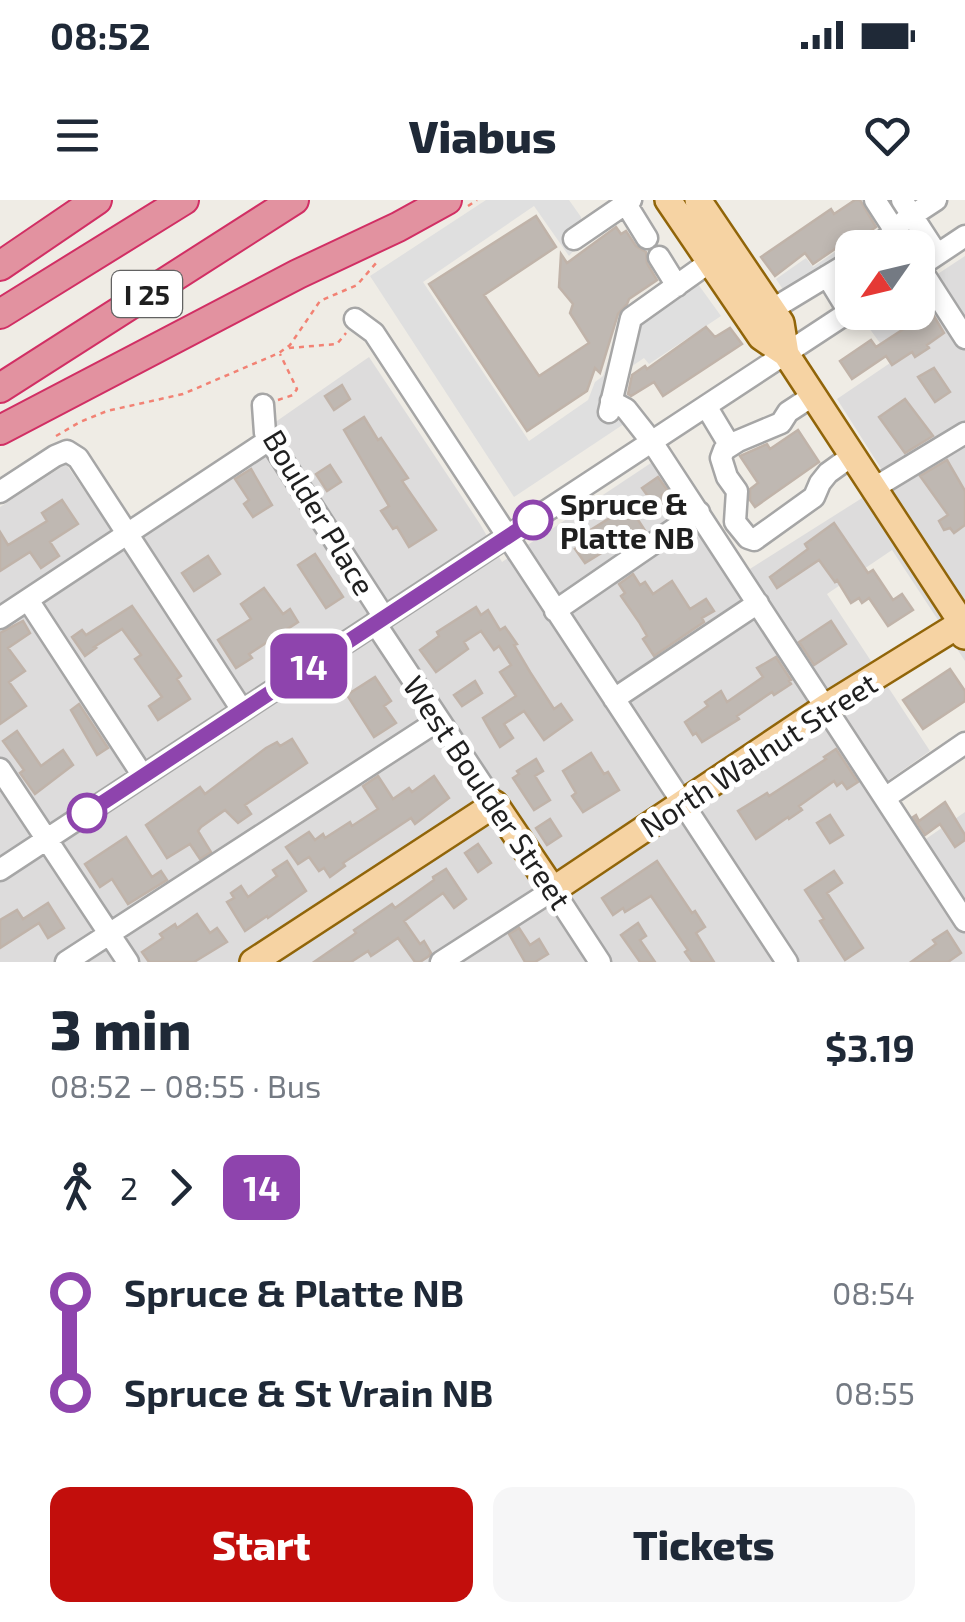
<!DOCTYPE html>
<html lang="en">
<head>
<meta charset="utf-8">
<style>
	:root { --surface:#fff; --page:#f6f6f7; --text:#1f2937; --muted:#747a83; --accent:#c20e0c }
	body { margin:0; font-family:"Exo 2",sans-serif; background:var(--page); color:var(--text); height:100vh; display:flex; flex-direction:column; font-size:38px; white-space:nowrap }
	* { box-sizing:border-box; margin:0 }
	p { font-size:32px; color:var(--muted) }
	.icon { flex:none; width:55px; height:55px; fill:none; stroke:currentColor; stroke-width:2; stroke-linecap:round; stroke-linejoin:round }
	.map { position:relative; height:762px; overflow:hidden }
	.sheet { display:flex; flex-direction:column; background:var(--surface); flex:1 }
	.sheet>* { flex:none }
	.badge { padding:0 20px; border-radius:15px; font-size:35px; line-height:65px }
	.needle { width:65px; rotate:236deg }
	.controls { position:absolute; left:835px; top:30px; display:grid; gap:20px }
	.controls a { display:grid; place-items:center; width:100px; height:100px; border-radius:20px; background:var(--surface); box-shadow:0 5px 15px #0003; font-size:50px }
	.map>.badge { position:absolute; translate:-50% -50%; box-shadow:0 0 0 5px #fff }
	.legs { display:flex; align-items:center; gap:15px; height:110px; padding:0 50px; font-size:32px }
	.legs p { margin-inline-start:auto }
	.headline { display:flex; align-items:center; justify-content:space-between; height:170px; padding:0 50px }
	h1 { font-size:55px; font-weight:800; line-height:75px }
	.action { display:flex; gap:20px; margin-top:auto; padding:20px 50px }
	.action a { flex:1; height:115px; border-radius:20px; background:var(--accent); color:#fff; font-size:40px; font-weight:800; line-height:115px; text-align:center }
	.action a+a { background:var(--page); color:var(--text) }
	ul { padding:0 50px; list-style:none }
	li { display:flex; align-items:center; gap:35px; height:100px; font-size:38px }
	li i { display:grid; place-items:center; width:15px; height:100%; margin:0 12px; background:currentColor }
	li i::after { content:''; width:25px; height:25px; margin:-12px; border:8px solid; border-radius:50%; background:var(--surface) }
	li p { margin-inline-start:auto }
	li:first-child i { background:linear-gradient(#0000 50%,currentColor 0) }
	li:last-child i { background:linear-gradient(currentColor 50%,#0000 0) }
	.status { display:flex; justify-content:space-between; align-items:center; height:70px; padding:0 50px; background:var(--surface); direction:ltr }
	.status svg { height:28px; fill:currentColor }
	header { display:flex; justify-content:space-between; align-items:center; height:130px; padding:0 50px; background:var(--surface); font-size:45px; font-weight:800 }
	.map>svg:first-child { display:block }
	.residential { fill:#dddcdc }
	.parking { fill:#dfdfdf }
	.building { fill:#bfb8b2; stroke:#c0b3a9; stroke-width:2.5 }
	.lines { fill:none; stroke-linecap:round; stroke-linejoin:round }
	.minor-casing { stroke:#a6a6a6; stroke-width:25 }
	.major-casing { stroke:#916509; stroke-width:30 }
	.highway-casing { stroke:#d12f64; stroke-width:32 }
	.path { stroke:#f28274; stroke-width:2.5; stroke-dasharray:5 5; stroke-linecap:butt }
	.minor { stroke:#fff; stroke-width:20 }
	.major { stroke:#f6d3a3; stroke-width:25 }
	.highway { stroke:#e292a0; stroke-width:28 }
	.line-1-casing { stroke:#fff; stroke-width:22 }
	.line-1 { stroke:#8e44ad; stroke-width:15 }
	.stop-1-dot { fill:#fff; stroke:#8e44ad; stroke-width:5 }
	.labels { text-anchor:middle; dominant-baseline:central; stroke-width:10; stroke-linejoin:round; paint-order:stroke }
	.shield { fill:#fff; stroke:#626262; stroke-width:2.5 }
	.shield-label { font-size:28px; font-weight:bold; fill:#1f1f1f }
	.stop-label { font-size:30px; font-weight:bold; fill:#1f1f1f; stroke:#fff; text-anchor:start }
	.street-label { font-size:30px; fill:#1f1f1f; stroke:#fff }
</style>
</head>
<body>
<div class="status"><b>08:52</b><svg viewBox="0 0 49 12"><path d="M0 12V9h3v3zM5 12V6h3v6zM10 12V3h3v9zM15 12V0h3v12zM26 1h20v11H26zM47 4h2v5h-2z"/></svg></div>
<header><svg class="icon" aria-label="menu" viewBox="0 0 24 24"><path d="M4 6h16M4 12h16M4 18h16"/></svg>Viabus<svg class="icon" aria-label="heart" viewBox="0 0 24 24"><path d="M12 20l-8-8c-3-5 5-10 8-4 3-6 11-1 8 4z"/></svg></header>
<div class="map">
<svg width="965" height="762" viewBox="0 0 965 762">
	<rect width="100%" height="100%" fill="#efece5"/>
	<path class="residential" d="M965 56V461L892 350 827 394 930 551 883 584 920 643 965 612V762H0V307L66 264 114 334 254 245 274 223 369 157 480 324 502 362 654 261 734 379 889 281 837 199 893 161 864 121 877 113 918 112V87Z"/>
	<path class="parking" d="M486 0H569L581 17 584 39 569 56 534 6 423 82 529 241 588 200 595 182 603 176 618 133 632 102 685 66 721 116 649 164 644 158 616 177 639 214 514 297 370 76Z
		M848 43 852 49V72L796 109 776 79 806 58 813 67Z"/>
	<path class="building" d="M855 0H860L876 27 851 45 848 40 813 64 805 53 775 76 761 57 831 9 834 14Z
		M536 16 556 47 484 95 539 176 589 143 570 113 573 104 559 87 561 54 567 63 616 27 621 34 626 31 636 46 646 52 647 63 657 80 629 99 627 104 618 114 600 173 595 168 587 191 527 231 429 84Z
		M931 111 944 133 927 145 929 148 915 157 912 152 892 165 886 156 852 179 840 161 871 140 876 147Z
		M706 127 715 137 730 128 742 144 663 196 654 182 631 196 628 194 632 175 645 166 647 169Z
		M934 168 950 192 935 202 918 177Z
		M342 185 350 199 334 210 325 196Z
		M905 199 933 236 905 253 879 217Z
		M364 217 378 240 381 238 408 278 402 281 436 330 409 347 397 327 393 329 381 311 389 306 344 230Z
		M798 230 819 262 755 307 750 300V289L758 283 740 256 767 244 770 249Z
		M947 260 965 291V325L954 333 950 328 944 330 939 321 948 315 920 276Z
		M330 265 341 282 327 291 316 274Z
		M251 269 272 305 253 317 244 304 249 300 235 279Z
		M658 277 668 291 662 295 670 306 660 313 642 288Z
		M62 300 78 324 50 342 59 356 41 368 30 352 0 371V332L8 345 47 321 42 313Z
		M629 306 646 332 611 352 608 349 585 363 575 349 585 343 581 336Z
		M834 323 868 373 873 370 893 400 902 394 913 410 888 426 869 398 862 403 859 398 851 403 837 380 835 382 819 360 777 388 770 377 808 349 805 344Z
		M315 354 343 397 326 408 298 365Z
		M208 356 220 374 194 391 182 373Z
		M633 374 640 385 645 382 653 394 672 381 690 409 706 399 714 411 702 418 704 422 654 456 643 439 647 436 639 422 621 396 625 393 619 384Z
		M264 388 283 414 290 409 298 422 249 454 252 458 236 468 218 440 251 419 241 404Z
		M132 406 181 476 177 479 190 499 158 520 149 506 162 497 135 459 141 455 122 429 94 447 96 448 85 456 72 437 82 430 86 435Z
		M476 407 481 415 488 410 500 430 505 427 517 444 514 445 530 472 554 509 561 504 572 520 544 540 524 511 504 524 513 538 500 547 487 525 483 518 516 496 500 472 511 465 499 446 494 450 481 431 464 442 468 449 436 472 420 450 439 436 437 432Z
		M23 421 30 433 8 448 25 471 9 482 26 506 0 524V433Z
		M831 421 846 444 814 465 799 442Z
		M776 457 791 480 789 481 791 484 774 495 772 492 737 516 739 519 702 542 696 533 693 535 685 522 708 506 705 502 721 491 727 502 763 477 757 468Z
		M950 469 965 491V501L923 529 903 500Z
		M375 477 391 501 384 506 396 523 374 537 347 495Z
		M475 481 482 493 462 506 454 495Z
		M79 504 108 548 97 555 71 510Z
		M17 531 41 566 63 550 73 565 35 594 20 573 24 570 3 541Z
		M292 539 307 563 245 605 251 614 238 623 225 610 201 627 198 631 211 652 200 659 190 644 167 658 146 625 200 587 205 594 266 548 277 542 280 546Z
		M836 549 858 582 847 589 842 582 837 586 834 581 799 606 802 610 789 619 788 617 756 639 738 611 767 593 769 596 826 559 824 557Z
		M591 553 604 574 608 572 619 590 583 612 572 596 576 593 563 571Z
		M536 559 543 571 535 576 550 600 534 610 513 578 519 574 517 571Z
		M378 576 393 599 409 588 412 592 434 576 449 598 415 624 411 618 343 663 345 666 330 677 324 668 319 671 309 657 298 664 286 647 309 632 315 640 323 634 325 638 350 622 352 626 378 609 363 586Z
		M945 602 965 635V640L955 647 940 624 925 635 913 617 916 615 919 621Z
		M830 615 843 635 830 643 817 623Z
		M550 619 561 636 547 645 536 628Z
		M126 637 152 677 161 671 167 680 128 704 112 679 100 687 85 664Z
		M478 644 491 663 478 672 465 653Z
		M287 661 306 691 268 718 267 716 245 731 227 702 234 698 231 693 241 686 248 697 277 676 273 670Z
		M657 661 692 713 695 711 705 727 696 733 714 762H692L685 752 688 750 651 696 625 712 623 708 613 715 602 698Z
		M446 669 466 699 454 708 443 693 404 721 420 744 424 741 431 753 429 756 420 762H415L398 738 371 756 368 751 351 762H314L356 733 354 730 392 704 395 708 434 680 433 677Z
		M834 671 842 683 827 693 863 748 845 760 820 721 824 719 805 690Z
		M48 703 64 728 48 738 39 723 0 748V720L17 710 23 719Z
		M197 714 210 733 217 728 227 742 194 762H149L142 752 163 738 160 734 175 724 177 728Z
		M638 723 646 736 640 740 655 762H640L621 735Z
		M519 728 530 745 539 739 548 754 535 762H525L509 734Z
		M947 731 961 753 948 762H911L936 744 933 740Z"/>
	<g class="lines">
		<g class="minor-casing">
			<path id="minor" d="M875 0 906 48
				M902 0 937 54
				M626 4 647 38
				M904 21 936 0
				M574 39 631 0
				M873 48 896 32
				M659 57 677 86
				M929 60 965 36
				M918 65 965 138
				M827 76 849 112
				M771 110 852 61
				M355 119 374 133 787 762
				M814 195 788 212 781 223 738 241 724 250 721 258 727 277 737 291 735 322 748 338 754 340 814 297 820 283 828 273 853 255
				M611 201 626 209 652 242 965 721
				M263 205 265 233 384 417
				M706 206 730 246
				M609 212 631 118 711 61
				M874 288 965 233
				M0 292 55 256 67 251 78 258 242 510
				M28 400 143 576
				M555 411 699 312
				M0 418 269 240
				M375 423 495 604
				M614 499 758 403
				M0 569 128 762
				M885 598 965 543
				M0 670 852 110
				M66 762 439 520
				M441 762 553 690 600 762"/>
		</g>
		<g class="major-casing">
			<path id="major" d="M668 0 761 137 786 154 962 423 964 436
				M698 0 781 123 786 154
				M253 762 495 604 553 690 826 507 965 421"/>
		</g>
		<g class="highway-casing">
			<path id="highway" d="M0 66 97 0
				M0 114 184 0
				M0 188 294 0
				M0 230 298 74 398 27 447 0"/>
		</g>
		<path class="path" d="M468 6 477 0
			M289 148 337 144 346 133
			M278 200 293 195 297 189 280 154
			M56 236 80 222 107 211 183 194 279 153 290 145 320 101 357 85 377 62"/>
		<use href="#minor" class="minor"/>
		<use href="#major" class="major"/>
		<use href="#highway" class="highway"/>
	</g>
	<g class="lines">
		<g class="line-1-casing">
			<path id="line-1" d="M87 613 533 320"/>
		</g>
		<use href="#line-1" class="line-1"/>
	</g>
	<g class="stop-1-dot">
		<circle cx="533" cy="320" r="18"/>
		<circle cx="87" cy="613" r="18"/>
	</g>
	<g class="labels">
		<rect class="shield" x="112" y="71" width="70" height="46" rx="8"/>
		<g class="shield-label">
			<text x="147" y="94">I 25</text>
		</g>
		<g class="stop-label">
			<text x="560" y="303">Spruce &amp;<tspan x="560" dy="34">Platte NB</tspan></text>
		</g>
		<g class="street-label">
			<text transform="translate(320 312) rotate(59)">Boulder Place</text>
			<text transform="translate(758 554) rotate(-33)">North Walnut Street</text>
			<text transform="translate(488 592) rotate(56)">West Boulder Street</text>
		</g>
	</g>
</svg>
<div class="controls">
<a><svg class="needle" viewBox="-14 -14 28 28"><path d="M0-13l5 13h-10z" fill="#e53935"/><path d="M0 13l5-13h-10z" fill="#747a83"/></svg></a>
</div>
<b class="badge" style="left:309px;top:466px;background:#8e44ad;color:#fff">14</b>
</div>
<section class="sheet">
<div class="headline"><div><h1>3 min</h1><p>08:52 – 08:55 · Bus</p></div><b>$3.19</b></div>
<div class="legs"><svg class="icon" aria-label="walk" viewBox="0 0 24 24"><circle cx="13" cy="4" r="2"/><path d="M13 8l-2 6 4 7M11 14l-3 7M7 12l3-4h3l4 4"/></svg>2<svg class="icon" aria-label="forward" viewBox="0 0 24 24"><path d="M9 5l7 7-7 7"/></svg><b class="badge" style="background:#8e44ad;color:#fff">14</b></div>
<ul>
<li><i style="color:#8e44ad"></i><b>Spruce &amp; Platte NB</b><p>08:54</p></li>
<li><i style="color:#8e44ad"></i><b>Spruce &amp; St Vrain NB</b><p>08:55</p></li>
</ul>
<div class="action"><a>Start</a><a>Tickets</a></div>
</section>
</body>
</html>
